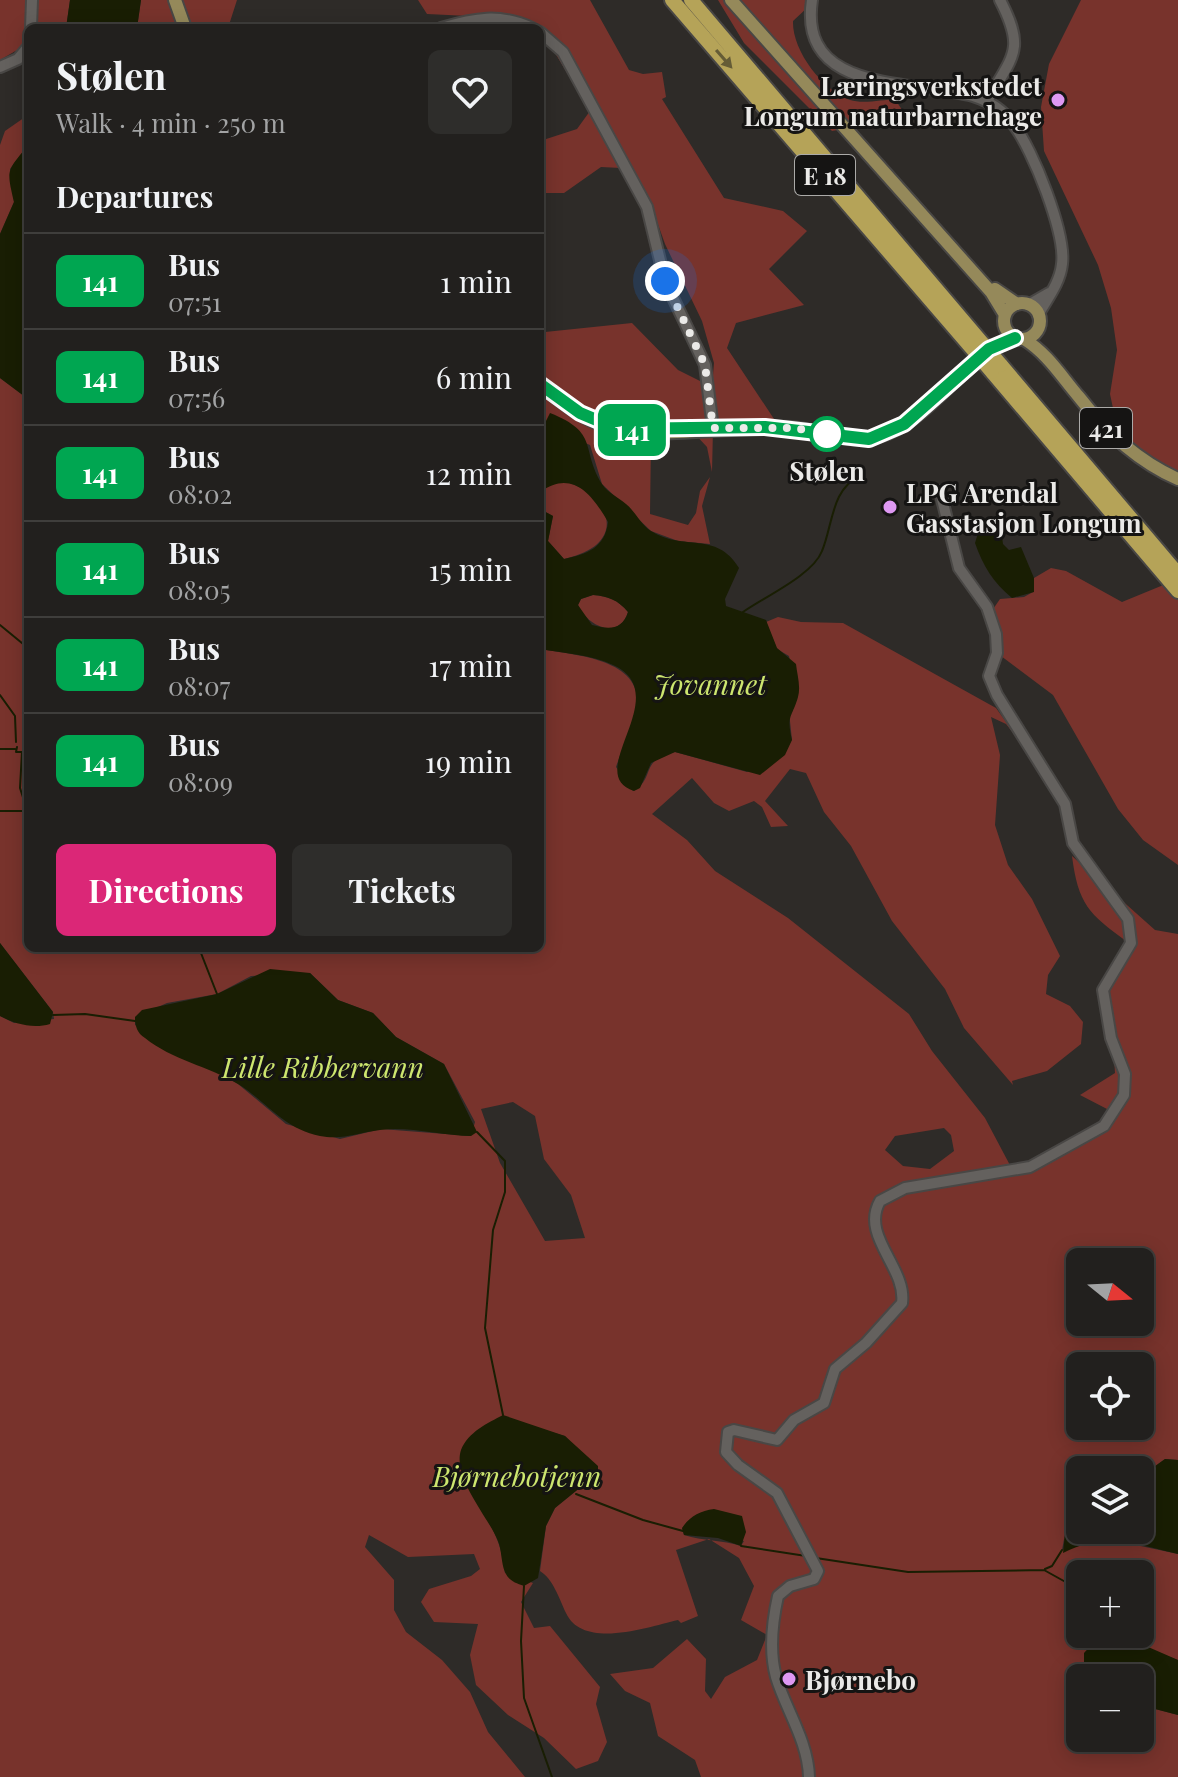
<!DOCTYPE html>
<html lang="en">
<head>
<meta charset="utf-8">
<style>
	:root { --surface:#22201e; --page:#2e2d2b; --text:#f1f3f6; --muted:#a2a3a4; --line:#3f3e3c; --accent:#db2777 }
	body { margin:0; font-family:"Playfair Display",serif; background:var(--page); color:var(--text); height:100vh; display:flex; flex-direction:column; font-size:30px; white-space:nowrap }
	* { box-sizing:border-box; margin:0 }
	p { font-size:26px; color:var(--muted) }
	.icon { flex:none; width:44px; height:44px; fill:none; stroke:currentColor; stroke-width:2; stroke-linecap:round; stroke-linejoin:round }
	.map { position:relative; flex:1; overflow:hidden }
	.details { position:absolute; left:24px; top:24px; width:520px; height:928px; display:flex; flex-direction:column; background:var(--surface); border-radius:12px; box-shadow:0 4px 20px #0003,0 0 0 2px var(--line) }
	.details>* { flex:none }
	.badge { padding:0 16px; border-radius:12px; font-size:28px; line-height:52px }
	.needle { width:52px; rotate:108deg }
	.tools { position:absolute; left:1066px; top:1248px; display:grid; gap:16px }
	.tools a { display:grid; place-items:center; width:88px; height:88px; border-radius:12px; background:var(--surface); box-shadow:0 4px 20px #0003,0 0 0 2px var(--line); font-size:40px }
	.you { position:absolute; width:40px; height:40px; margin:-20px; border:6px solid #fff; border-radius:50%; background:#1a73e8; box-shadow:0 0 0 12px #1a73e833 }
	.map>.badge { position:absolute; translate:-50% -50%; box-shadow:0 0 0 4px #fff }
	h2 { padding:0 32px; font-size:30px; line-height:72px }
	.round { display:grid; place-items:center; flex:none; width:84px; height:84px; border-radius:12px; background:var(--page) }
	.overview { display:flex; align-items:center; justify-content:space-between; height:136px; padding:0 32px }
	h1 { font-size:38px; font-weight:700; line-height:60px }
	.button { display:flex; gap:16px; margin-top:auto; padding:16px 32px }
	.button a { flex:1; height:92px; border-radius:12px; background:var(--accent); color:#fff; font-size:32px; font-weight:700; line-height:92px; text-align:center }
	.button a+a { background:var(--page); color:var(--text) }
	ul { padding:0; list-style:none }
	li { display:flex; align-items:center; gap:24px; height:96px; padding:0 32px; border-top:2px solid var(--line) }
	li div { flex:1 }
	li b { display:block; font-size:30px }
	li em { font-style:normal }
	li .badge { min-width:88px; font-weight:700; text-align:center }
	.map>svg:first-child { display:block }
	.green { fill:#78332c; fill-rule:evenodd }
	.water { fill:#191e03; fill-rule:evenodd }
	.lines { fill:none; stroke-linecap:round; stroke-linejoin:round }
	.stream { stroke:#191e03; stroke-width:2 }
	.minor-casing { stroke:#494745; stroke-width:14 }
	.major-casing { stroke:#494745; stroke-width:16 }
	.highway-casing { stroke:#494745; stroke-width:18 }
	.minor { stroke:#64615e; stroke-width:10 }
	.major { stroke:#95895a; stroke-width:12 }
	.highway { stroke:#b5a358; stroke-width:14 }
	.highway-bridge-casing { stroke:#494745; stroke-width:18; stroke-linecap:butt }
	.highway-bridge { stroke:#b5a358; stroke-width:14 }
	.oneway { fill:#655c36 }
	.line-casing { stroke:#fff; stroke-width:18 }
	.line { stroke:#00a651; stroke-width:12 }
	.walk { stroke:#ebeae8; stroke-width:8; stroke-dasharray:0 14.4 }
	.poi-dot { fill:#de98f2; stroke:#151413; stroke-width:3 }
	.stop-dot { fill:#fff; stroke:#00a651; stroke-width:4 }
	.labels { text-anchor:middle; dominant-baseline:central; stroke-width:6; stroke-linejoin:round; paint-order:stroke }
	.shield { fill:#151413; stroke:#abaaa8; stroke-width:2 }
	.shield-label { font-size:24px; font-weight:bold; fill:#ebeae8 }
	.poi-label { font-size:26px; font-weight:bold; fill:#ebeae8; stroke:#151413; text-anchor:start }
	.stop-label { font-size:26px; font-weight:bold; fill:#ebeae8; stroke:#151413 }
	.water-label { font-size:28px; font-style:italic; fill:#cde66f; stroke:#151413 }
</style>
</head>
<body>
<div class="map">
<svg width="1178" height="1777" viewBox="0 0 1178 1777">
	<rect width="100%" height="100%" fill="#2e2b28"/>
	<path class="green" d="M0 0H70L66 28H28V51L24 46 0 60Z
		M141 0H237L228 28H137Z
		M418 0H590L629 70 643 74 662 72 666 97 662 99 724 198 783 211 807 231 769 269 804 305 736 323 727 348 774 419 713 429 712 472 707 447 693 432 651 440 650 514 688 525 696 513 700 491 710 477 702 506 710 544 678 541 651 531 602 484 590 445 545 427 540 433V334L545 332 632 323 678 370 712 387 714 363 702 321 665 244 650 202 621 168 601 167 564 193H540V141L577 129 590 111 540 28H528L512 18 427 14Z
		M718 0H810L808 7 793 21C792 50 822 90 850 100 862 104 883 100 895 99L904 113 876 123 832 131 744 43Z
		M1081 0H1178V474L1147 456 1118 432 1110 394 1117 350 1111 308 1098 265 1044 151 1041 107 1049 64Z
		M28 115V145L10 169 14 202 0 234V145L5 131Z
		M0 378 28 399V948H540V649C573 655 643 658 637 707 634 727 622 748 616 767L633 791C656 779 639 759 675 752L747 772 792 740 789 712 797 699 789 656 777 649 766 622 778 617 801 622 843 623 996 708 1022 744 1006 724 991 717 1000 755 995 825 1008 865 1032 899 1060 956 1048 975 1046 994 1070 1006 1083 1022 1081 1044 1047 1071 1012 1081 1013 1085 964 1028 945 989 892 921 851 846 824 812 806 773 790 769 765 801 788 826 771 827 762 807 754 801 729 811 714 803 692 778 652 814 687 840 715 871 788 918 909 1014 932 1051 985 1118 1012 1169 1041 1162 1110 1119 1107 1109 1080 1095 1115 1073 1110 991 1126 941C1089 914 1078 904 1072 856L1155 930 1178 934V1460L1165 1459 1140 1477V1470H1080V1503L1065 1534 1062 1550 1108 1539 1178 1554V1660L1164 1655 1080 1678V1738H1140V1705L1178 1715V1777H701L695 1760 658 1736 650 1703 625 1691 610 1674 653 1668 687 1639 706 1659 705 1691 711 1699 725 1677 757 1660 767 1635 741 1620 754 1586 739 1558 709 1539 676 1550 698 1616 681 1623 678 1620C648 1627 583 1650 566 1613 559 1598 553 1579 540 1571L546 1526 555 1508 598 1473 565 1436 541 1429 462 1450C461 1488 486 1509 498 1542 502 1552 503 1563 505 1573L533 1583 521 1602 534 1628 550 1626 600 1687 596 1704 607 1742 598 1761 576 1769 544 1738 508 1715 476 1685 470 1655 478 1624 434 1622 421 1602 429 1589 471 1576 480 1569 474 1554 408 1557 369 1535 365 1547 394 1580V1610L406 1632 442 1660 470 1692 488 1732 525 1777H0V1016L14 1023 54 1019 53 1012 0 943ZM310 973 338 1000 373 1013 396 1037 444 1064 475 1122 471 1136 381 1129 340 1139 286 1124 238 1084 135 1025V1017L167 1003 217 994 251 976ZM513 1102 535 1116 544 1159 571 1195 585 1238 545 1241 500 1163 481 1109ZM944 1128 951 1135 954 1151 930 1169 903 1166 885 1150 895 1136ZM1080 1262H1140V1322H1080ZM1080 1366H1140V1426H1080ZM682 1528 744 1541 741 1546C722 1540 703 1541 684 1535ZM1080 1574H1140V1634H1080Z
		M555 481C599 481 641 542 564 559L548 541 553 516 540 509V492Z
		M1051 568 1066 571 1122 602 1178 579V865L1143 840 1118 809 1053 695 1001 656 989 615 1000 599 1024 597 1033 592 1034 578Z
		M593 595C608 596 618 600 628 612 619 641 587 626 578 605L581 599Z"/>
	<path class="water" d="M70 0H141L137 28H66Z
		M28 145V399L0 378V234L14 202C6 168 7 172 28 145Z
		M550 413C600 433 580 448 602 484 608 493 618 497 626 504 635 511 641 525 651 531 684 552 716 530 739 568L725 599 726 606 766 620 777 648 796 664C797 674 801 686 798 697 792 718 786 715 792 740L785 755 760 775 675 752 651 763 640 788 634 791C581 774 677 694 613 665 592 655 563 653 540 649V509L553 516 548 541 564 559C587 554 605 548 608 522 592 494 572 469 540 492V433ZM593 595C608 596 618 600 628 612 622 631 608 629 592 625L578 605 581 599Z
		M990 524 1001 529 1003 544 1009 550 1021 547 1034 578V592L1012 598C993 582 983 566 975 543L980 527Z
		M0 943 53 1012 50 1024C33 1029 15 1024 0 1016Z
		M270 969 310 973 338 1000 373 1013 396 1037 444 1064 477 1132 471 1136C442 1136 409 1126 380 1130 358 1133 342 1140 320 1136 284 1129 267 1102 238 1084 208 1066 172 1060 145 1038 137 1033 135 1026 135 1017L142 1010 217 994Z
		M503 1415 565 1436 598 1466V1473L555 1508 546 1526 538 1578 524 1586C515 1583 509 1581 505 1572 501 1563 502 1551 498 1541 489 1518 452 1478 461 1450 468 1432 488 1423 503 1415Z
		M1165 1459 1178 1460V1554C1135 1544 1105 1531 1063 1553L1065 1534 1080 1503V1530H1140V1477Z
		M714 1509 742 1516 746 1532 741 1546 718 1538 684 1535 682 1528C690 1516 700 1511 714 1509Z
		M1111 1636H1123L1178 1660V1715L1140 1705V1678L1084 1676V1653L1095 1641Z"/>
	<g class="lines">
		<path class="stream" d="M743 612C764 597 813 575 822 551 833 525 831 489 860 476
			M0 625 28 648
			M0 695 15 716 16 742
			M17 747 16 752H22L20 788 28 813
			M0 749H15
			M0 811H26
			M199 948 217 994
			M53 1015 85 1014 135 1021
			M477 1132 505 1161V1192L493 1230 485 1328 503 1415
			M576 1494 643 1520 683 1531
			M741 1546 806 1556
			M816 1558 908 1572 1044 1570 1080 1590
			M1045 1569 1052 1566 1062 1550
			M524 1586 521 1641 524 1698 552 1777"/>
		<g class="minor-casing">
			<path id="minor" d="M812 0C798 94 912 80 973 96 989 101 1003 110 1013 124 1033 149 1066 234 1062 264 1060 283 1047 299 1038 315
				M31 28 32 0
				M441 28C474 18 500 13 532 28
				M540 32 563 52 647 207 665 281 705 365 713 428
				M0 67 18 59 28 47
				M987 101C1013 55 1026 50 1000 0
				M1028 305 1049 293
				M809 1777C808 1741 786 1710 776 1677 769 1651 772 1623 778 1596L790 1586 814 1579 818 1571 777 1493 738 1465 726 1452 728 1432 734 1430 777 1440 794 1420 824 1403 835 1369 866 1343 902 1303C907 1268 860 1236 880 1201L905 1188 1030 1167 1104 1126 1124 1095 1125 1074 1111 1038 1103 990 1131 943 1128 919 1073 843 1065 804 997 695 989 676 997 653 996 634 987 607 959 568 940 491"/>
		</g>
		<g class="major-casing">
			<path id="major" d="M175 0 185 28
				M731 0 991 292 1005 315
				M995 289 1017 304
				M1004 321a18 18 0 1 1 36 0a18 18 0 1 1-36 0Z
				M1024 339C1048 354 1061 376 1079 397 1106 432 1137 461 1178 479
				M540 384C560 401 583 419 607 426 652 441 739 424 791 428 824 431 855 447 888 433 936 412 964 357 1015 338"/>
		</g>
		<g class="highway-casing">
			<path id="highway" d="M672 0 975 352
				M691 0 983 344
				M1001 365 1178 574
				M992 372 1178 591"/>
		</g>
		<use href="#minor" class="minor"/>
		<use href="#major" class="major"/>
		<use href="#highway" class="highway"/>
		<g class="highway-bridge-casing">
			<path id="highway-bridge" d="M983 344 1001 365
				M975 352 992 372"/>
		</g>
		<use href="#highway-bridge" class="highway-bridge"/>
	</g>
	<defs><path id="oneway-solid" d="M-6-.8H1V-3.2L6.5 0L1 3.2V.8H-6Z" transform="scale(2)"/></defs>
	<use class="oneway" href="#oneway-solid" transform="translate(724 59) rotate(49)"/>
	<g class="lines">
		<g class="line-casing">
			<path id="line" d="M540 384 580 413 618 429 765 427 869 439 904 424 989 349 1015 338"/>
		</g>
		<use href="#line" class="line"/>
		<path class="walk" d="M665 281 705 365 713 428H794L827 434"/>
	</g>
	<g class="poi-dot">
		<circle cx="1058" cy="100" r="8"/>
		<circle cx="890" cy="507" r="8"/>
		<circle cx="789" cy="1679" r="8"/>
	</g>
	<circle class="stop-dot" cx="827" cy="434" r="16"/>
	<g class="labels">
		<g class="shield">
			<rect x="795" y="155" width="60" height="40" rx="6"/>
			<rect x="1080" y="408" width="52" height="40" rx="6"/>
		</g>
		<g class="shield-label">
			<text x="825" y="175">E 18</text>
			<text x="1106" y="428">421</text>
		</g>
		<g class="poi-label">
			<text x="1042" y="85" text-anchor="end">Læringsverkstedet<tspan x="1042" dy="30">Longum naturbarnehage</tspan></text>
			<text x="906" y="492">LPG Arendal<tspan x="906" dy="30">Gasstasjon Longum</tspan></text>
			<text x="805" y="1679">Bjørnebo</text>
		</g>
		<g class="stop-label">
			<text x="827" y="470">Stølen</text>
		</g>
		<g class="water-label">
			<text x="710" y="683">Jovannet</text>
			<text x="323" y="1066">Lille Ribbervann</text>
			<text x="517" y="1475">Bjørnebotjenn</text>
		</g>
	</g>
</svg>
<div class="tools">
<a><svg class="needle" viewBox="-14 -14 28 28"><path d="M0-13l5 13h-10z" fill="#e53935"/><path d="M0 13l5-13h-10z" fill="#a2a3a4"/></svg></a>
<a><svg class="icon" aria-label="locate" viewBox="0 0 24 24"><circle cx="12" cy="12" r="6"/><path d="M12 2v4M12 18v4M2 12h4M18 12h4"/></svg></a>
<a><svg class="icon" aria-label="layers" viewBox="0 0 24 24"><path d="M12 4l9 5-9 5-9-5zM3 14l9 5 9-5"/></svg></a>
<a>+</a>
<a>−</a>
</div>
<div class="you" style="left:665px;top:281px"></div>
<b class="badge" style="left:632px;top:430px;background:#00a651;color:#fff">141</b>
<section class="details">
<div class="overview"><div><h1>Stølen</h1><p>Walk · 4 min · 250 m</p></div><a class="round"><svg class="icon" aria-label="heart" viewBox="0 0 24 24"><path d="M12 20l-8-8c-3-5 5-10 8-4 3-6 11-1 8 4z"/></svg></a></div>
<h2>Departures</h2>
<ul>
<li><span class="badge" style="background:#00a651;color:#fff">141</span><div><b>Bus</b><p>07:51</p></div><em>1 min</em></li>
<li><span class="badge" style="background:#00a651;color:#fff">141</span><div><b>Bus</b><p>07:56</p></div><em>6 min</em></li>
<li><span class="badge" style="background:#00a651;color:#fff">141</span><div><b>Bus</b><p>08:02</p></div><em>12 min</em></li>
<li><span class="badge" style="background:#00a651;color:#fff">141</span><div><b>Bus</b><p>08:05</p></div><em>15 min</em></li>
<li><span class="badge" style="background:#00a651;color:#fff">141</span><div><b>Bus</b><p>08:07</p></div><em>17 min</em></li>
<li><span class="badge" style="background:#00a651;color:#fff">141</span><div><b>Bus</b><p>08:09</p></div><em>19 min</em></li>
</ul>
<div class="button"><a>Directions</a><a>Tickets</a></div>
</section>
</div>
</body>
</html>
